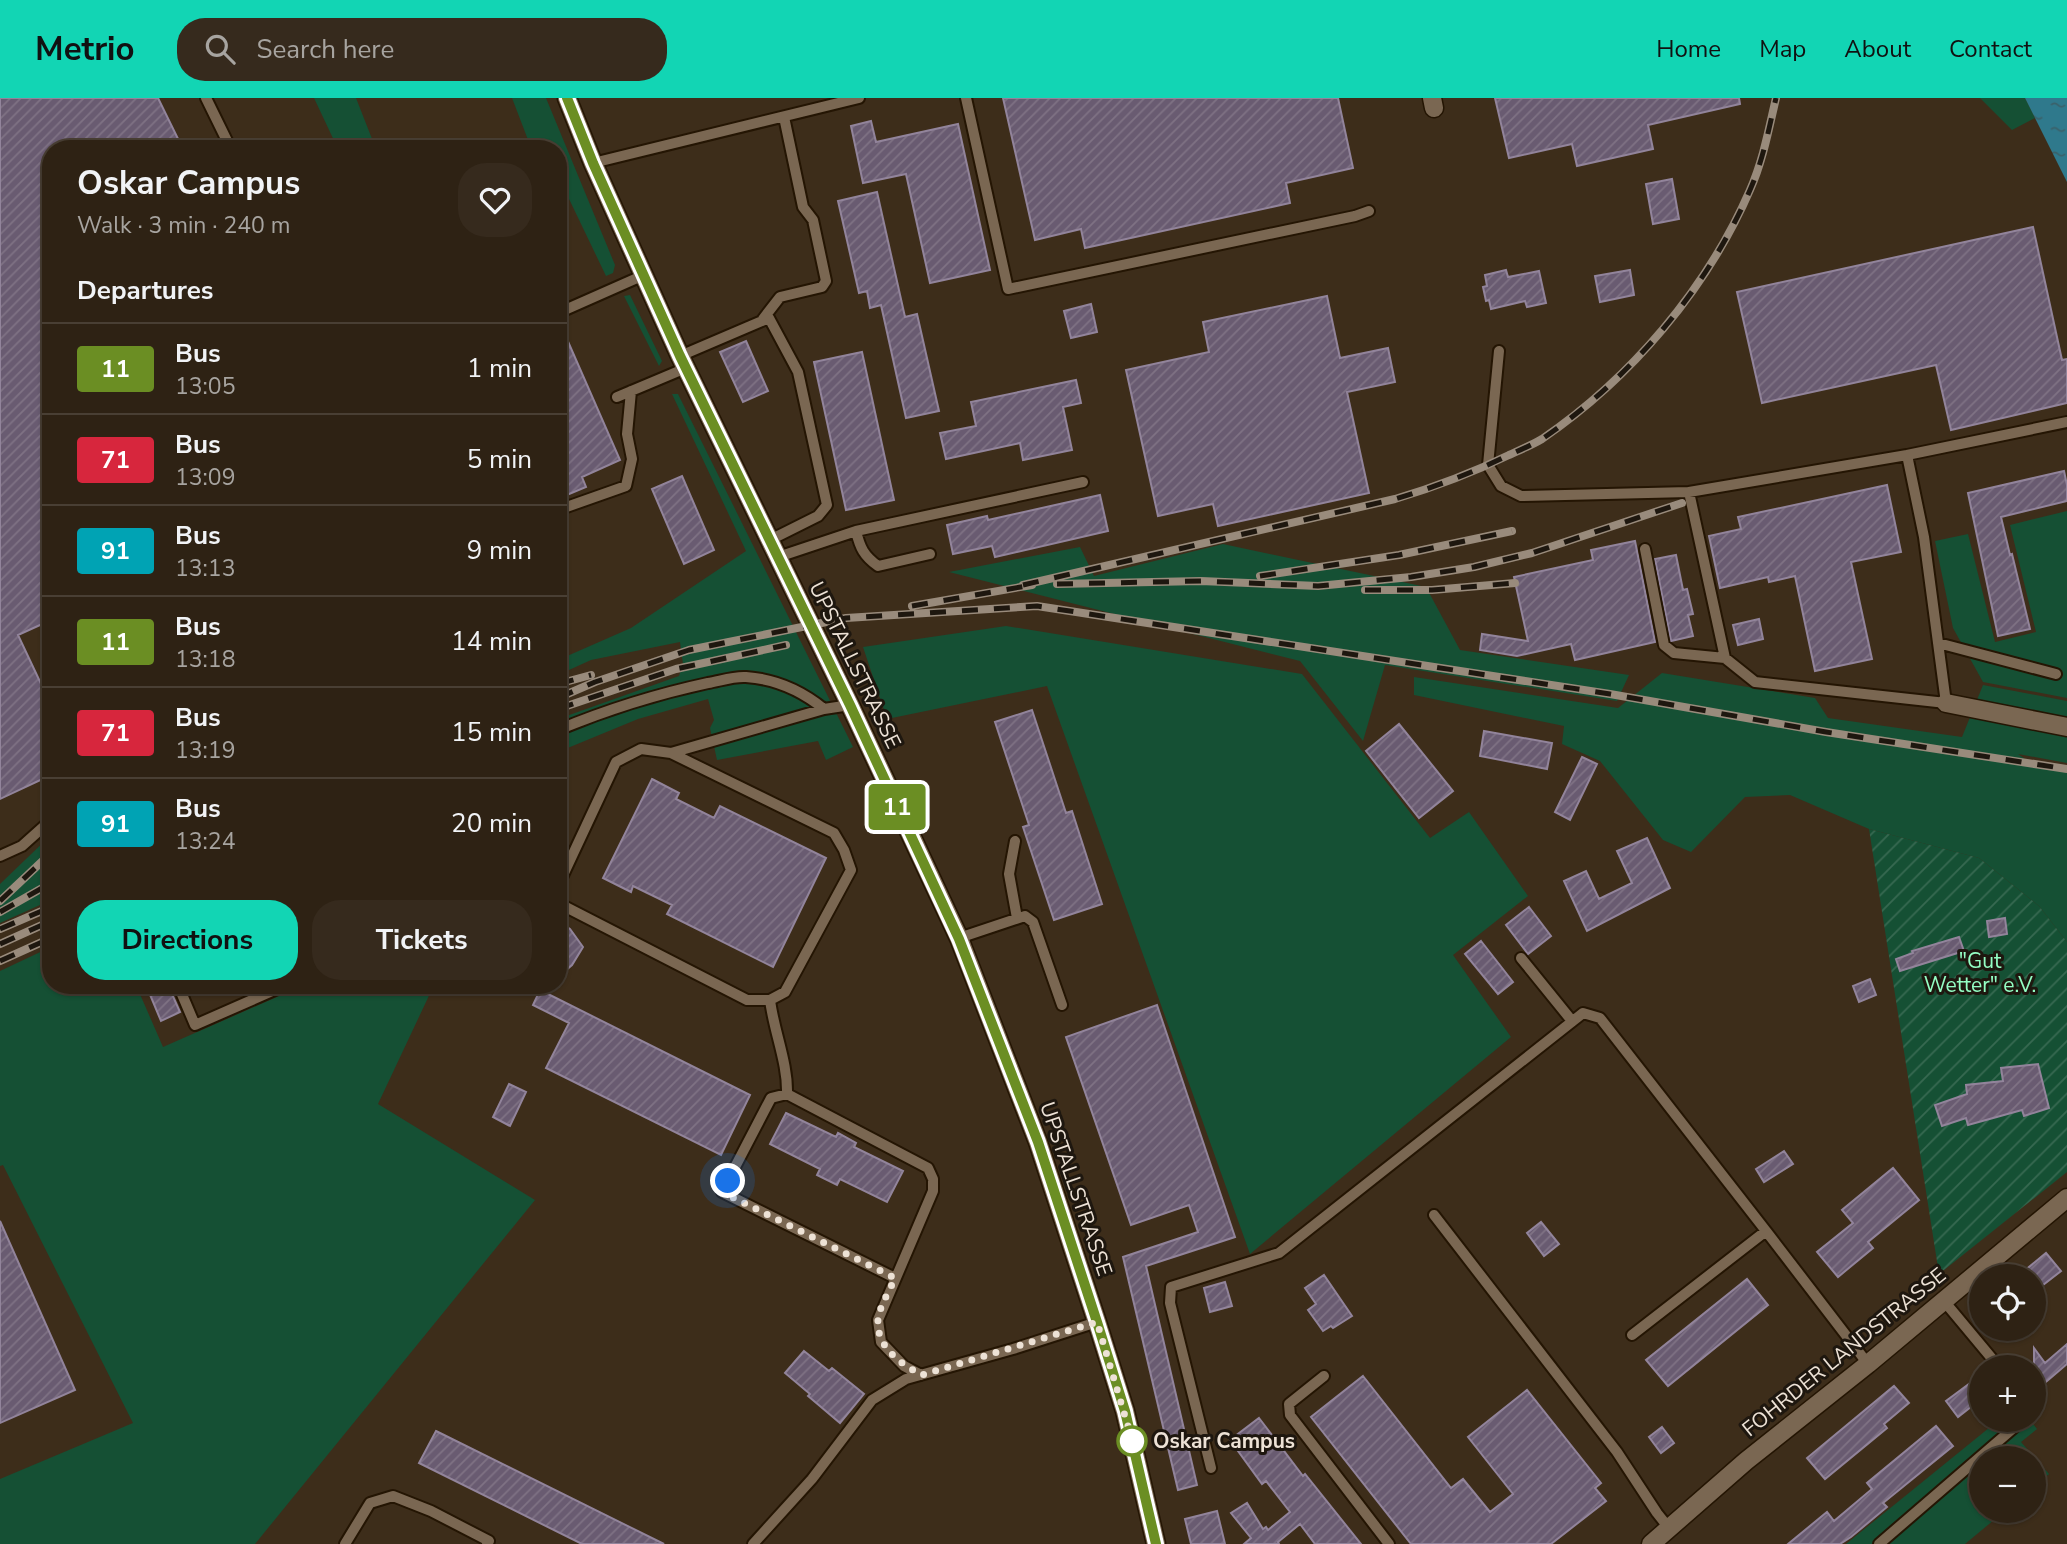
<!DOCTYPE html>
<html lang="en">
<head>
<meta charset="utf-8">
<style>
	:root { --surface:#2e2214; --page:#362a1d; --text:#f1f3f6; --muted:#a7a4a0; --line:#493f34; --accent:#12d5b4 }
	body { margin:0; font-family:"Nunito Sans",sans-serif; background:var(--page); color:var(--text); height:100vh; display:flex; flex-direction:column; font-size:26px; white-space:nowrap }
	* { box-sizing:border-box; margin:0 }
	p { font-size:23px; color:var(--muted) }
	.icon { flex:none; width:38px; height:38px; fill:none; stroke:currentColor; stroke-width:2; stroke-linecap:round; stroke-linejoin:round }
	.map { position:relative; flex:1; overflow:hidden }
	.drawer { position:absolute; left:42px; top:42px; width:525px; height:854px; display:flex; flex-direction:column; background:var(--surface); border-radius:28px; box-shadow:0 2px 5px #0004,0 0 0 2px var(--line) }
	.drawer>* { flex:none }
	.badge { padding:0 14px; border-radius:5px; font-size:24px; line-height:46px }
	.fabs { position:absolute; left:1969px; top:1166px; display:grid; gap:14px }
	.fabs a { display:grid; place-items:center; width:77px; height:77px; border-radius:50%; background:var(--surface); box-shadow:0 2px 5px #0004,0 0 0 2px var(--line); font-size:35px }
	.you { position:absolute; width:35px; height:35px; margin:-18px; border:5px solid #fff; border-radius:50%; background:#1a73e8; box-shadow:0 0 0 10px #1a73e833 }
	.map>.badge { position:absolute; translate:-50% -50%; box-shadow:0 0 0 4px #fff }
	h2 { padding:0 35px; font-size:26px; line-height:63px }
	.round { display:grid; place-items:center; flex:none; width:74px; height:74px; border-radius:28px; background:var(--page) }
	.summary { display:flex; align-items:center; justify-content:space-between; height:119px; padding:0 35px }
	h1 { font-size:33px; font-weight:700; line-height:52px }
	.action { display:flex; gap:14px; margin-top:auto; padding:14px 35px }
	.action a { flex:1; height:80px; border-radius:28px; background:var(--accent); color:#111; font-size:28px; font-weight:700; line-height:80px; text-align:center }
	.action a+a { background:var(--page); color:var(--text) }
	ul { padding:0; list-style:none }
	li { display:flex; align-items:center; gap:21px; height:91px; padding:0 35px; border-top:2px solid var(--line) }
	li div { flex:1 }
	li b { display:block; font-size:26px }
	li em { font-style:normal }
	li .badge { min-width:77px; font-weight:700; text-align:center }
	header { display:flex; align-items:center; gap:42px; box-sizing:border-box; height:98px; padding:0 35px; background:var(--accent); color:#111 }
	header strong { font-size:33px }
	nav { display:flex; gap:38px; margin-inline-start:auto; font-size:24px }
	.search { width:490px; height:63px; background:var(--page); display:flex; align-items:center; gap:18px; box-sizing:border-box; padding:0 24px; border-radius:28px; color:var(--muted); font-size:26px }
	.map>svg:first-child { display:block }
	.green { fill:#155034 }
	.garden { fill:url(#garden-furrows) }
	.water { fill:url(#water-ripples) }
	.building { fill:url(#building-hatch); stroke:#92849b; stroke-width:2 }
	.lines { fill:none; stroke-linecap:round; stroke-linejoin:round }
	.service-casing { stroke:#241503; stroke-width:14 }
	.minor-casing { stroke:#241503; stroke-width:21 }
	.tertiary-casing { stroke:#241503; stroke-width:21 }
	.service { stroke:#7a6752; stroke-width:10 }
	.minor { stroke:#7a6752; stroke-width:18 }
	.tertiary { stroke:#7a6752; stroke-width:18 }
	.rail-casing { stroke:#998b7c; stroke-width:8 }
	.rail { stroke:#1e170f; stroke-width:5; stroke-dasharray:16; stroke-linecap:butt }
	.line-casing { stroke:#fff; stroke-width:16 }
	.line { stroke:#6b8e23; stroke-width:10 }
	.walk { stroke:#ede2d6; stroke-width:7; stroke-dasharray:0 12.6 }
	.stop-dot { fill:#fff; stroke:#6b8e23; stroke-width:3.5 }
	.labels { text-anchor:middle; dominant-baseline:central; stroke-width:6; stroke-linejoin:round; paint-order:stroke }
	.street-label { font-size:21px; fill:#ede2d6; stroke:#1e170f }
	.park-label { font-size:21px; fill:#94fec4; stroke:#1e170f }
	.stop-label { font-size:21px; font-weight:bold; fill:#ede2d6; stroke:#1e170f; text-anchor:start }
</style>
</head>
<body>
<header>
<strong>Metrio</strong>
<div class="search"><svg class="icon" aria-label="search" viewBox="0 0 24 24"><circle cx="10" cy="10" r="6"/><path d="M15 15l6 6"/></svg>Search here</div>
<nav><a>Home</a><a>Map</a><a>About</a><a>Contact</a></nav>
</header>
<div class="map">
<svg width="2067" height="1446" viewBox="0 0 2067 1446">
	<defs>
		<pattern id="garden-furrows" width="10" height="10" patternUnits="userSpaceOnUse" patternTransform="scale(1.75)"><rect width="10" height="10" fill="#155034"/><path d="M-1 1l2-2M0 10L10 0M9 11l2-2" fill="none" stroke="#376951"/></pattern>
		<pattern id="water-ripples" width="26" height="14" patternUnits="userSpaceOnUse" patternTransform="scale(1.75)"><rect width="26" height="14" fill="#2f798c"/><path d="M2 4q2-2 4 0t4 0M15 11q2-2 4 0t4 0" fill="none" stroke="#3a616a"/></pattern>
		<pattern id="building-hatch" width="6" height="6" patternUnits="userSpaceOnUse" patternTransform="scale(1.75)"><rect width="6" height="6" fill="#695b71"/><path d="M-1 1l2-2M0 6l6-6M5 7l2-2" fill="none" stroke="#7f7284"/></pattern>
	</defs>
	<rect width="100%" height="100%" fill="#3d2d1a"/>
	<path class="green" d="M314 0H356L376 51H338Z
		M512 0H546L615 167 613 175 606 178 558 78V51H545L542 44 530 47Z
		M1980 0H2025L2035 20 2012 32Z
		M630 197 662 263 659 268 624 198Z
		M672 296H678L853 649 826 662 818 643 717 662 710 630 714 622 708 601 638 621 558 654V621L679 578 683 566 680 544 591 562 558 577V562L631 530 746 453Z
		M2067 413V600L1983 584 1953 530 1935 443 1968 436 1995 544 2036 534 2010 427Z
		M1223 446 1426 489 1460 552 1629 577 1617 603 1385 567 1363 643 1300 563 949 474 1080 449 1094 478Z
		M1006 528 1302 576 1430 740 1469 714 1528 798 1453 857 1511 939 1250 1156 1047 588 887 621 863 549Z
		M1662 575 1815 600 1828 620 1962 639 1983 587 2067 603V665L2018 656 2032 666 2067 673V844L2039 808 1979 760 1869 731 1790 697 1745 699 1691 754 1663 742 1600 663 1562 646 1564 628 1414 597V579L1618 610Z
		M51 737V802L0 825V786Z
		M51 849V887H136L163 949 304 887H434L378 1006 535 1102 255 1446H0V1381L133 1325 3 1067 0 1068V873Z
		M2000 1321H2029L2037 1331 2021 1344 2049 1376 2034 1389V1360H1981V1412H2006L1965 1446H1846Z"/>
	<path class="garden" d="M1869 731 1979 760 2039 808 2067 844V1074L1939 1176Z"/>
	<path class="water" d="M2025 0H2067V84Z"/>
	<path class="building" d="M0 0H158L183 51H51V522L18 537 51 607V677L0 701Z
		M1003 0H1338L1353 70 1286 85 1290 105 1085 150 1081 131 1035 142Z
		M1495 0H1739L1740 6 1648 27 1653 51 1577 68 1572 46 1509 60Z
		M871 23 876 44 958 26 990 172 930 185 906 76 863 85 851 28Z
		M1672 81 1679 121 1653 126 1646 86Z
		M877 94 905 219 917 216 939 313 906 320 881 207 870 210 867 193 859 195 838 103Z
		M2033 129 2062 262 2067 261V305L1951 332 1936 267 1762 305 1737 194Z
		M1506 172 1508 179 1539 173 1546 205 1527 209 1525 203 1491 211 1489 202 1486 203 1483 189 1487 188 1485 177Z
		M1630 172 1634 197 1600 204 1595 178Z
		M1327 198 1340 260 1388 250 1395 284 1347 294 1369 395 1218 428 1213 406 1158 418 1126 272 1209 254 1203 224Z
		M1091 206 1097 234 1071 240 1064 213Z
		M559 223 620 362 582 379 586 389 567 397 563 387 558 389Z
		M746 243 768 293 743 304 720 254Z
		M862 254 894 402 846 412 814 264Z
		M1076 282 1081 305 1063 309 1072 352 1023 362 1020 345 946 361 940 335 976 328 971 304Z
		M2064 373 2067 387V403L2001 419 2010 457 2012 456 2030 531 1998 538 1968 395Z
		M682 378 714 452 684 466 652 391Z
		M1887 387 1901 454 1851 464 1872 561 1815 573 1795 478 1769 484 1768 479 1720 490 1709 438 1741 431 1738 419Z
		M1100 397 1108 433 995 459 992 448 953 456 947 427 987 418 988 422Z
		M1635 443 1655 544 1575 562 1571 546 1517 558 1480 552 1482 536 1528 543 1514 479 1593 462 1591 452Z
		M1676 457 1683 492 1687 491 1693 516 1688 517 1693 538 1671 543 1655 461Z
		M1759 521 1763 541 1738 547 1733 527Z
		M1032 612 1066 715 1072 713 1102 806 1054 822 1023 729 1029 727 995 624Z
		M1399 626 1453 693 1419 720 1366 653Z
		M1484 633 1552 645 1547 671 1480 658Z
		M1582 659 1597 666 1570 722 1555 714Z
		M652 681 679 695 676 701 714 720 720 708 826 760 773 869 667 816 672 807 633 788 631 794 603 780Z
		M1647 740 1670 790 1587 833 1564 783 1586 773 1599 801 1632 785 1617 753Z
		M1529 809 1551 838 1528 856 1506 827Z
		M2005 820 2007 836 1989 839 1987 823Z
		M558 823 570 831 583 849 572 867 558 879Z
		M1959 839 1964 853 1900 873 1896 861 1913 855 1912 853Z
		M1481 843 1513 884 1498 896 1465 856Z
		M1870 881 1876 897 1859 904 1853 888Z
		M146 887H168L180 914 161 923Z
		M540 892 750 997 721 1057 546 970 569 925 533 907Z
		M1157 907 1235 1139 1146 1168 1197 1387 1178 1392 1123 1159 1198 1134 1189 1107 1131 1127 1066 939Z
		M2038 966 2049 1010 2024 1018 2022 1012 1968 1027 1966 1020 1942 1028 1935 1007 1967 996 1966 987 2003 983 2001 970Z
		M509 986 526 994 510 1028 493 1019Z
		M786 1015 836 1039 838 1035 856 1045 854 1049 903 1073 887 1104 840 1081 837 1087 817 1077 820 1071 770 1046Z
		M1784 1053 1793 1066 1764 1084 1756 1071Z
		M1893 1070 1919 1102 1868 1144 1873 1150 1838 1179 1817 1154 1853 1125 1842 1112Z
		M0 1123 75 1292 0 1325Z
		M1541 1124 1559 1146 1544 1158 1527 1135Z
		M2046 1155 2061 1173 2034 1194V1178H2018Z
		M1324 1177 1352 1218 1333 1230 1331 1228 1323 1233 1308 1212 1316 1206 1305 1190Z
		M1747 1181 1768 1207 1668 1288 1646 1262Z
		M1225 1184 1232 1208 1210 1214 1204 1190Z
		M2067 1246V1266L2034 1294V1250L2045 1265Z
		M804 1253 829 1273 832 1270 864 1296 840 1325 808 1298 810 1296 785 1275Z
		M1363 1278 1451 1390 1463 1381 1490 1414 1513 1396 1468 1339 1527 1292 1601 1385 1595 1390 1606 1403 1551 1446H1411L1311 1319Z
		M1973 1283 1981 1294V1301L1958 1319 1946 1303Z
		M1894 1288 1909 1305 1884 1326 1887 1330 1825 1381 1807 1360Z
		M1259 1320 1303 1378 1305 1376 1361 1446H1315L1300 1426 1278 1444 1279 1446H1244L1251 1440 1231 1415 1247 1405 1263 1431 1266 1429 1268 1432 1290 1414 1266 1383 1262 1386 1230 1342Z
		M1936 1328 1953 1348 1883 1405 1887 1409 1851 1439 1840 1446H1788L1827 1414 1834 1423 1872 1391 1867 1385Z
		M1662 1329 1674 1345 1661 1355 1649 1339Z
		M436 1333 664 1446H582L419 1365Z
		M1217 1413 1225 1446H1191L1185 1421Z"/>
	<g class="lines">
		<g class="service-casing">
			<path id="service" d="M206 0 231 51
				M966 0 1008 191 1355 118 1369 113
				M593 65 859 0
				M558 215 644 177
				M763 221 780 199 822 189 826 183 813 122 803 109 784 19
				M1499 253 1488 367 1501 388 1521 398 1689 394 1907 357
				M680 258 769 220 798 274 827 407 818 418 770 442
				M617 299 686 270
				M1689 394 1725 560 1755 584 1946 605 1924 439 1907 357 2067 324
				M558 412 626 388 632 361 627 336 631 293
				M856 433C860 450 864 458 878 468L930 456
				M1645 451 1664 547 1674 555 1725 560
				M778 459 856 433 1083 384
				M1938 545 2056 576
				M558 632C606 612 657 596 708 585 720 583 734 578 746 579 775 581 802 593 824 611
				M1015 743 1009 776 1017 820
				M0 758 22 748 51 722
				M558 788 616 664 641 651 671 655 824 611 850 607
				M558 805 747 902H770L785 894 851 772 844 752 834 735 671 655
				M959 840 1025 818 1033 824 1062 907
				M1521 860 1572 923
				M178 887 195 927 286 887
				M770 902C774 934 788 965 787 996
				M1434 1117 1617 1354 1657 1415 1669 1430
				M895 1180 722 1094 771 1000 787 996 928 1070 933 1081V1093L878 1222 881 1244 904 1268 921 1277
				M1944 1203 1999 1269
				M1632 1237 1766 1133 1868 1266
				M1324 1278 1289 1306 1290 1317 1389 1446
				M1211 1370 1170 1205 1171 1189 1279 1155 1583 915 1600 920 1766 1133
				M345 1446 370 1405 393 1398 431 1413 489 1443 487 1446
				M753 1446 812 1381 872 1302 906 1281 1013 1251 1097 1224
				M1879 1446 2024 1321"/>
		</g>
		<g class="minor-casing">
			<path id="minor" d="M1432 0 1434 10
				M1946 605 2067 629
				M1651 1446 1746 1363 1868 1266 2067 1100"/>
		</g>
		<g class="tertiary-casing">
			<path id="tertiary" d="M567 0 593 65 680 258 850 607 959 840 1038 1044 1097 1224 1125 1313 1156 1446"/>
		</g>
		<use href="#service" class="service"/>
		<use href="#minor" class="minor"/>
		<use href="#tertiary" class="tertiary"/>
		<g class="rail-casing">
			<path id="rail" d="M1260 478 1399 457 1512 433
				M1057 486 1201 483 1318 488 1411 479 1474 469 1532 455 1682 405
				M1023 487 1395 401C1435 389 1472 375 1509 357 1520 352 1532 347 1542 341 1631 280 1707 191 1750 92 1763 63 1769 30 1776 0
				M1365 492H1432L1515 485
				M912 508 1032 487
				M558 586 591 577
				M558 600 595 584 689 552 846 520 1037 508 1610 596 1826 634 2067 671
				M558 611 676 571 786 547
				M0 803 51 755
				M0 814 51 785
				M0 831 51 809
				M0 846 51 823
				M0 863 51 840"/>
		</g>
		<use href="#rail" class="rail"/>
	</g>
	<g class="lines">
		<g class="line-casing">
			<path id="line" d="M567 0 593 65 680 258 850 607 959 841 1038 1044 1097 1224 1125 1313 1156 1446"/>
		</g>
		<use href="#line" class="line"/>
		<path class="walk" d="M728 1083 722 1094 895 1180C890 1192 879 1209 878 1222 876 1249 901 1266 922 1277L1097 1224 1133 1345 1132 1343"/>
	</g>
	<circle class="stop-dot" cx="1132" cy="1343" r="14"/>
	<g class="labels">
		<g class="street-label">
			<text transform="translate(855 567) rotate(64)">UPSTALLSTRASSE</text>
			<text transform="translate(1076 1091) rotate(71)">UPSTALLSTRASSE</text>
			<text transform="translate(1844 1254) rotate(-39)">FOHRDER LANDSTRASSE</text>
		</g>
		<g class="park-label">
			<text x="1980" y="863">"Gut<tspan x="1980" dy="24">Wetter" e.V.</tspan></text>
		</g>
		<g class="stop-label">
			<text x="1153" y="1343">Oskar Campus</text>
		</g>
	</g>
</svg>
<div class="fabs">
<a><svg class="icon" aria-label="locate" viewBox="0 0 24 24"><circle cx="12" cy="12" r="6"/><path d="M12 2v4M12 18v4M2 12h4M18 12h4"/></svg></a>
<a>+</a>
<a>−</a>
</div>
<div class="you" style="left:728px;top:1083px"></div>
<b class="badge" style="left:897px;top:709px;background:#6b8e23;color:#fff">11</b>
<section class="drawer">
<div class="summary"><div><h1>Oskar Campus</h1><p>Walk · 3 min · 240 m</p></div><a class="round"><svg class="icon" aria-label="heart" viewBox="0 0 24 24"><path d="M12 20l-8-8c-3-5 5-10 8-4 3-6 11-1 8 4z"/></svg></a></div>
<h2>Departures</h2>
<ul>
<li><span class="badge" style="background:#6b8e23;color:#fff">11</span><div><b>Bus</b><p>13:05</p></div><em>1 min</em></li>
<li><span class="badge" style="background:#d7263d;color:#fff">71</span><div><b>Bus</b><p>13:09</p></div><em>5 min</em></li>
<li><span class="badge" style="background:#00a3b4;color:#fff">91</span><div><b>Bus</b><p>13:13</p></div><em>9 min</em></li>
<li><span class="badge" style="background:#6b8e23;color:#fff">11</span><div><b>Bus</b><p>13:18</p></div><em>14 min</em></li>
<li><span class="badge" style="background:#d7263d;color:#fff">71</span><div><b>Bus</b><p>13:19</p></div><em>15 min</em></li>
<li><span class="badge" style="background:#00a3b4;color:#fff">91</span><div><b>Bus</b><p>13:24</p></div><em>20 min</em></li>
</ul>
<div class="action"><a>Directions</a><a>Tickets</a></div>
</section>
</div>
</body>
</html>
